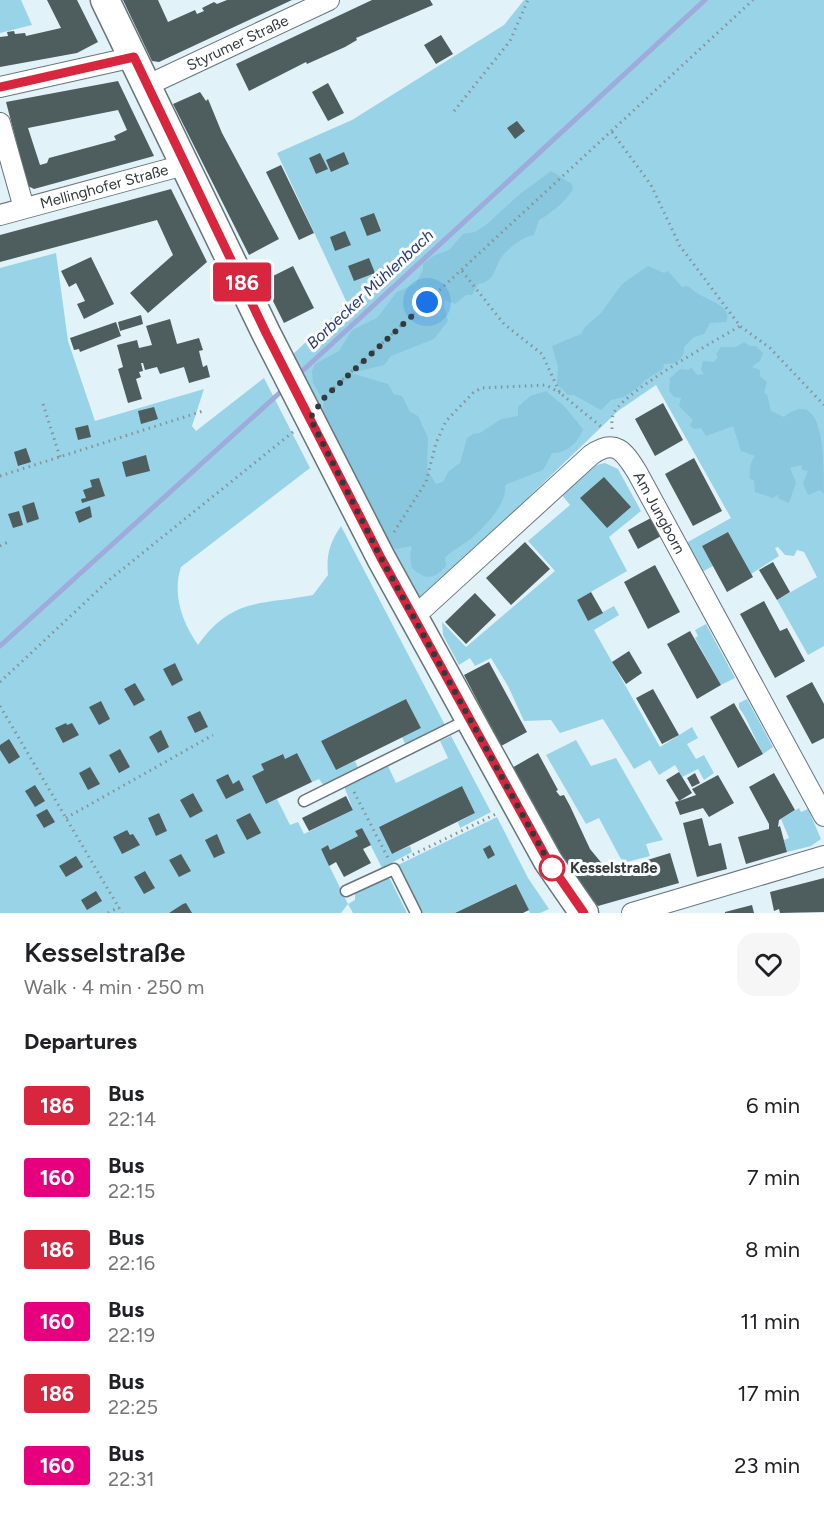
<!DOCTYPE html>
<html lang="en">
<head>
<meta charset="utf-8">
<style>
	:root { --surface:#fff; --page:#f6f6f6; --text:#202124; --muted:#757577 }
	body { margin:0; font-family:Figtree,sans-serif; background:var(--page); color:var(--text); height:100vh; display:flex; flex-direction:column; font-size:22px; white-space:nowrap }
	* { box-sizing:border-box; margin:0 }
	p { font-size:20px; color:var(--muted) }
	.icon { flex:none; width:33px; height:33px; fill:none; stroke:currentColor; stroke-width:2; stroke-linecap:round; stroke-linejoin:round }
	.map { position:relative; height:913px; overflow:hidden }
	.sheet { display:flex; flex-direction:column; background:var(--surface); flex:1 }
	.sheet>* { flex:none }
	.badge { padding:0 12px; border-radius:4px; font-size:21px; line-height:39px }
	.you { position:absolute; width:30px; height:30px; margin:-15px; border:4px solid #fff; border-radius:50%; background:#1a73e8; box-shadow:0 0 0 9px #1a73e833 }
	.map>.badge { position:absolute; translate:-50% -50%; box-shadow:0 0 0 3px #fff }
	h2 { padding:0 24px; font-size:22px; line-height:54px }
	.round { display:grid; place-items:center; flex:none; width:63px; height:63px; border-radius:18px; background:var(--page) }
	.summary { display:flex; align-items:center; justify-content:space-between; height:102px; padding:0 24px }
	h1 { font-size:28px; font-weight:600; line-height:45px }
	ul { padding:0; list-style:none }
	li { display:flex; align-items:center; gap:18px; height:72px; padding:0 24px }
	li div { flex:1 }
	li b { display:block; font-size:22px }
	li em { font-style:normal }
	li .badge { min-width:66px; font-weight:700; text-align:center }
	.map>svg:first-child { display:block }
	.green { fill:#99d3e8 }
	.forest { fill:#88c7de }
	.lines { fill:none; stroke-linecap:round; stroke-linejoin:round }
	.stream { stroke:#9eabdc; stroke-width:5 }
	.building { fill:#4e5d5e; fill-rule:evenodd }
	.lane-casing { stroke:#67757b; stroke-width:13 }
	.street-casing { stroke:#67757b; stroke-width:22 }
	.secondary-casing { stroke:#67757b; stroke-width:31 }
	.path { stroke:#879296; stroke-width:3; stroke-dasharray:1.5 4.5; stroke-linecap:butt }
	.lane { stroke:#fff; stroke-width:10 }
	.street { stroke:#fff; stroke-width:20 }
	.secondary { stroke:#fff; stroke-width:28 }
	.line-casing { stroke:#fff; stroke-width:14 }
	.line { stroke:#d7263d; stroke-width:9 }
	.walk { stroke:#333a3c; stroke-width:6; stroke-dasharray:0 10.8 }
	.stop-dot { fill:#fff; stroke:#d7263d; stroke-width:3 }
	.labels { text-anchor:middle; dominant-baseline:central; stroke-width:6; stroke-linejoin:round; paint-order:stroke }
	.street-label { font-size:15px; fill:#333a3c; stroke:#fafdfe }
	.stop-label { font-size:15px; font-weight:bold; fill:#333a3c; stroke:#fafdfe; text-anchor:start }
	.water-label { font-size:16px; font-style:italic; fill:#2e3975; stroke:#fafdfe }
</style>
</head>
<body>
<div class="map">
<svg width="824" height="913" viewBox="0 0 824 913">
	<rect width="100%" height="100%" fill="#e2f2f9"/>
	<path class="green" d="M0 0H21L32 25 0 33Z
		M524 0H824V646L808 655 777 600 817 577 804 552 797 550 794 556 785 555 778 547 775 548 779 556 751 574 728 532 702 546 713 566 702 572 686 543 731 518 656 385 618 411 411 610 289 358 347 303 277 153 352 120 504 25Z
		M56 253 68 341 95 421 204 389 192 426 196 431 264 378 310 468 181 567C172 594 182 622 198 645 232 597 262 605 313 595L328 575C326 555 330 542 341 526L446 727 406 746 402 737 421 728 406 699 321 741 336 770 355 761 359 770 324 786 319 779 312 782 297 753 285 759 282 754 262 764 264 770 252 776 266 804 277 799 290 825 298 822 304 834 353 810 344 786 388 766 396 783 448 758 440 741 451 736 491 812 460 828 458 822 475 813 462 786 379 827 392 854 410 846 412 852 382 868 362 828 355 831 358 836 330 850 328 845 321 849 348 904 355 900V891L385 876 390 879 407 913H353L348 904 341 913H0V268Z
		M605 463 618 469 641 511 609 537 627 571 577 600 588 620 614 606 619 615 594 630 660 747 692 727 698 738 687 744 696 759 704 755 714 773 704 780 698 769 682 777 675 765 659 775 650 760 634 769 603 719 560 733 551 720 524 721 508 686 491 658 475 666 470 658 459 665 443 635 442 622 466 647 555 571 528 541 570 505 561 494 596 465Z
		M706 624 735 678 721 685 695 638 698 636 695 630Z
		M747 699 773 747 763 754C755 740 747 717 739 708V703Z
		M576 740 591 766 616 758 663 840 646 844 650 856 623 863 599 818 586 824 546 755Z
		M799 808 801 812 808 809 821 839 811 846 787 852 784 840 789 838 781 819Z
		M497 817 528 878 549 909 540 913H530L515 884 455 913H421L398 865Z"/>
	<path class="forest" d="M551 171 572 184 573 189C565 202 553 212 539 220L534 235C522 237 505 250 499 261 494 272 493 282 478 284L472 295H466L455 304 445 300 444 306 448 321 434 339 391 356 384 365 351 373 388 384 394 394 402 396 410 412 418 416 428 438 427 469 436 484 443 482 448 472 460 463 467 438 473 434 480 433 501 419 518 416V407L530 396 546 391 564 406 583 429C579 442 566 454 552 453L543 470 505 485C508 503 485 526 473 537 464 545 453 549 445 558L446 566C434 580 425 580 412 568L410 557 412 546 396 549 390 547 345 467 343 450 332 439 321 417 324 402 313 383 312 371 315 364 339 351 352 330 377 318 397 292 415 284 423 270V264L435 255 449 250 463 234 475 232 487 224 520 194Z
		M648 266 664 273 668 271 682 287 687 286C693 289 698 295 704 297 713 302 733 308 726 322L710 323 704 334 694 337 684 347V353L677 363 664 364 663 369 645 380 640 386 624 397 611 400 601 410 574 395H568L557 384 558 367 552 346 581 334 585 327 601 313 622 284Z
		M744 342 750 346H756L763 353 760 361 752 367 760 370V376L767 382 764 393 767 394 771 411 784 417C824 385 824 457 824 494L820 490 808 495 803 483 808 471 802 470 801 465 790 468 796 483 789 503 778 498 779 494 773 498 755 492 754 480 750 479C749 470 750 463 755 456L741 451 733 426 706 436 701 428 694 429 690 425 693 420 679 406 681 398 674 397 669 391 670 378 680 369 689 370 691 367 697 375 704 374 701 370 703 361 714 362 718 357 716 354 721 347H736Z"/>
	<g class="lines">
		<path class="stream" d="M298 375 705 0
			M0 646 285 388"/>
	</g>
	<path class="building" d="M47 0H77L98 42 77 53 0 67V37L8 36 7 32 14 31 15 34 25 33 26 36 61 28Z
		M123 0H158L168 22 195 10 197 14 204 11 202 8 214 2 217 4 227 0H292L159 62 152 61Z
		M372 0H430L433 5 356 38 357 40 345 47 307 64 306 62 249 91 236 64Z
		M441 35 453 54 436 64 424 45Z
		M118 81 154 156 34 189 28 186 6 102ZM118 110 127 130 114 136 116 140 49 158 47 163 40 165 28 128Z
		M328 83 344 113 328 121 312 92Z
		M200 92 206 101 208 99 222 133 279 239 249 255 173 104Z
		M517 121 525 131 515 139 507 128Z
		M344 152 349 164 331 172 326 160Z
		M320 153 328 169 316 174 309 158Z
		M281 165 314 233 299 240 266 172Z
		M171 189 207 262 148 313 130 293 173 255 157 220 0 262V235Z
		M374 213 381 231 367 236 360 218Z
		M345 231 351 245 335 251 330 237Z
		M91 257 114 304 84 319 77 304 85 301 76 283 69 287 61 271Z
		M369 258 375 273 354 281 348 266Z
		M293 266 314 308 284 323 263 281Z
		M141 315 143 324 120 331 118 322Z
		M170 319 177 344 199 338 203 350 199 351 203 367 207 365 210 377 189 383 184 367 160 374 157 367 145 370 143 363H141L143 371 139 372 141 377 136 379 142 399 128 403 118 369 123 367 117 345 137 340 139 348 152 345 146 326Z
		M116 322 121 336 80 352 79 349 74 350 70 338Z
		M663 403 683 440 655 456 635 419Z
		M154 407 158 419 141 424 138 411Z
		M88 425 91 437 78 440 75 428Z
		M26 448 31 462 18 466 14 452Z
		M146 455 150 471 126 477 122 462Z
		M694 458 722 511 693 526 665 474Z
		M604 477 631 507 607 528 580 498Z
		M99 478 105 496 82 503 81 499 86 498 83 490 92 487 90 480Z
		M34 502 39 519 27 523 22 506Z
		M90 506 92 517 79 523 75 512Z
		M19 511 23 525 13 528 8 514Z
		M651 518 661 536 638 549 628 530Z
		M728 532 753 577 727 592 702 546Z
		M525 542 550 569 511 605 486 578Z
		M773 562 790 592 777 600 759 570Z
		M655 565 680 612 648 629 624 582Z
		M591 592 603 613 588 621 577 600Z
		M475 593 496 615 466 644 445 622Z
		M764 601 780 631 787 628 805 661 775 678 740 614Z
		M690 631 721 685 697 699 667 644Z
		M629 651 642 673 626 684 612 662Z
		M489 662 527 732 501 746 464 675Z
		M175 663 183 680 172 686 163 669Z
		M812 682 824 704V738L812 744 786 696Z
		M135 683 145 700 134 706 124 689Z
		M653 689 679 735 662 744 636 698Z
		M406 699 421 728 336 770 321 741Z
		M101 701 110 719 99 725 89 707Z
		M734 703 763 754 738 768 710 717Z
		M200 711 208 727 195 733 187 717Z
		M66 723 67 725 72 723 79 735 63 743 55 728Z
		M161 730 169 747 158 753 149 737Z
		M9 739 20 757 9 764 0 750V745Z
		M120 749 130 767 119 773 109 755Z
		M297 753 312 782 266 804 252 776 264 770 261 764 283 754 285 759Z
		M538 753 558 790 556 791 560 796 564 795 570 806 590 849 609 872 670 853 679 883 598 906 566 867 510 769Z
		M90 767 100 784 88 790 79 773Z
		M679 772 692 793 679 801 696 795 692 789 718 775 734 803 709 817 703 808 680 815 675 802 679 801 666 780Z
		M695 773 700 783 692 787 687 778Z
		M774 773 795 810 779 820 778 827 780 826 787 852 746 864 738 837 769 829V824L749 787Z
		M228 774 233 784 239 780 244 790 226 799 216 780Z
		M35 785 45 801 35 807 25 791Z
		M462 786 475 813 392 854 379 827Z
		M193 793 203 811 190 818 180 800Z
		M346 796 353 810 309 831 302 818Z
		M47 809 55 822 44 828 36 815Z
		M159 813 167 831 156 836 148 818Z
		M250 813 261 833 247 840 236 820Z
		M702 818 709 846 721 843 727 869 697 877 683 823Z
		M362 828 371 845 363 849 371 863 344 877 336 862 329 866 321 849 328 845 330 850 358 836 355 831Z
		M127 830 130 835 133 834 140 845 122 854 113 837Z
		M217 834 225 853 214 858 205 840Z
		M490 845 495 855 488 859 483 849Z
		M181 854 191 871 179 877 169 860Z
		M76 856 83 867 66 877 59 866Z
		M145 871 155 888 144 894 134 877Z
		M824 878V912L780 913 779 909 774 911 770 892Z
		M516 884 529 910 523 913H455Z
		M96 891 102 901 87 910 81 900Z
		M186 903 192 913H169L183 904Z
		M752 905 754 913H725V912Z"/>
	<g class="lines">
		<g class="lane-casing">
			<path id="lane" d="M304 801 469 719
				M346 891 394 869 416 913"/>
		</g>
		<g class="street-casing">
			<g id="street">
				<path id="s1" d="M148 85 329 0"/>
				<path d="M0 87 134 57"/>
				<path d="M0 123 24 208"/>
				<path id="s2" d="M0 215 184 165"/>
				<path id="s3" d="M415 616 591 455C615 438 624 451 637 472L824 816"/>
				<path d="M632 913 824 856"/>
			</g>
		</g>
		<g class="secondary-casing">
			<path id="secondary" d="M105 0 266 333 381 558 548 861 584 913"/>
		</g>
		<path class="path" d="M454 111 510 41 528 0
			M612 132 651 185 680 246 740 326 770 348 824 405
			M462 271 504 324 542 354 560 393 604 429
			M325 396 753 0
			M43 404 60 457
			M612 429C612 423 611 417 615 411 629 389 713 342 740 326
			M0 476 203 411
			M394 532 426 482 436 443 446 421 473 393 481 388 546 385 560 393
			M0 546 8 542
			M0 682 109 580 293 432
			M0 706 122 913
			M354 792 388 858
			M66 818 213 735
			M402 860 496 814
			M108 913 119 907"/>
		<use href="#lane" class="lane"/>
		<use href="#street" class="street"/>
		<use href="#secondary" class="secondary"/>
	</g>
	<g class="lines">
		<g class="line-casing">
			<path id="line" d="M0 87 134 57 266 333 381 558 548 861 584 913"/>
		</g>
		<use href="#line" class="line"/>
		<path class="walk" d="M427 302 325 397 310 418 381 558 552 868"/>
	</g>
	<circle class="stop-dot" cx="552" cy="868" r="12"/>
	<g class="labels">
		<g class="street-label">
			<text stroke="none"><textPath href="#s1" startOffset="99">Styrumer Straße</textPath></text>
			<text stroke="none"><textPath href="#s2" startOffset="108">Mellinghofer Straße</textPath></text>
			<text stroke="none"><textPath href="#s3" startOffset="344">Am Jungborn</textPath></text>
		</g>
		<g class="stop-label">
			<text x="570" y="868">Kesselstraße</text>
		</g>
		<g class="water-label">
			<text transform="translate(370 289) rotate(-43)">Borbecker Mühlenbach</text>
		</g>
	</g>
</svg>
<div class="you" style="left:427px;top:302px"></div>
<b class="badge" style="left:242px;top:282px;background:#d7263d;color:#fff">186</b>
</div>
<section class="sheet">
<div class="summary"><div><h1>Kesselstraße</h1><p>Walk · 4 min · 250 m</p></div><a class="round"><svg class="icon" aria-label="heart" viewBox="0 0 24 24"><path d="M12 20l-8-8c-3-5 5-10 8-4 3-6 11-1 8 4z"/></svg></a></div>
<h2>Departures</h2>
<ul>
<li><span class="badge" style="background:#d7263d;color:#fff">186</span><div><b>Bus</b><p>22:14</p></div><em>6 min</em></li>
<li><span class="badge" style="background:#e6007e;color:#fff">160</span><div><b>Bus</b><p>22:15</p></div><em>7 min</em></li>
<li><span class="badge" style="background:#d7263d;color:#fff">186</span><div><b>Bus</b><p>22:16</p></div><em>8 min</em></li>
<li><span class="badge" style="background:#e6007e;color:#fff">160</span><div><b>Bus</b><p>22:19</p></div><em>11 min</em></li>
<li><span class="badge" style="background:#d7263d;color:#fff">186</span><div><b>Bus</b><p>22:25</p></div><em>17 min</em></li>
<li><span class="badge" style="background:#e6007e;color:#fff">160</span><div><b>Bus</b><p>22:31</p></div><em>23 min</em></li>
</ul>
</section>
</body>
</html>
